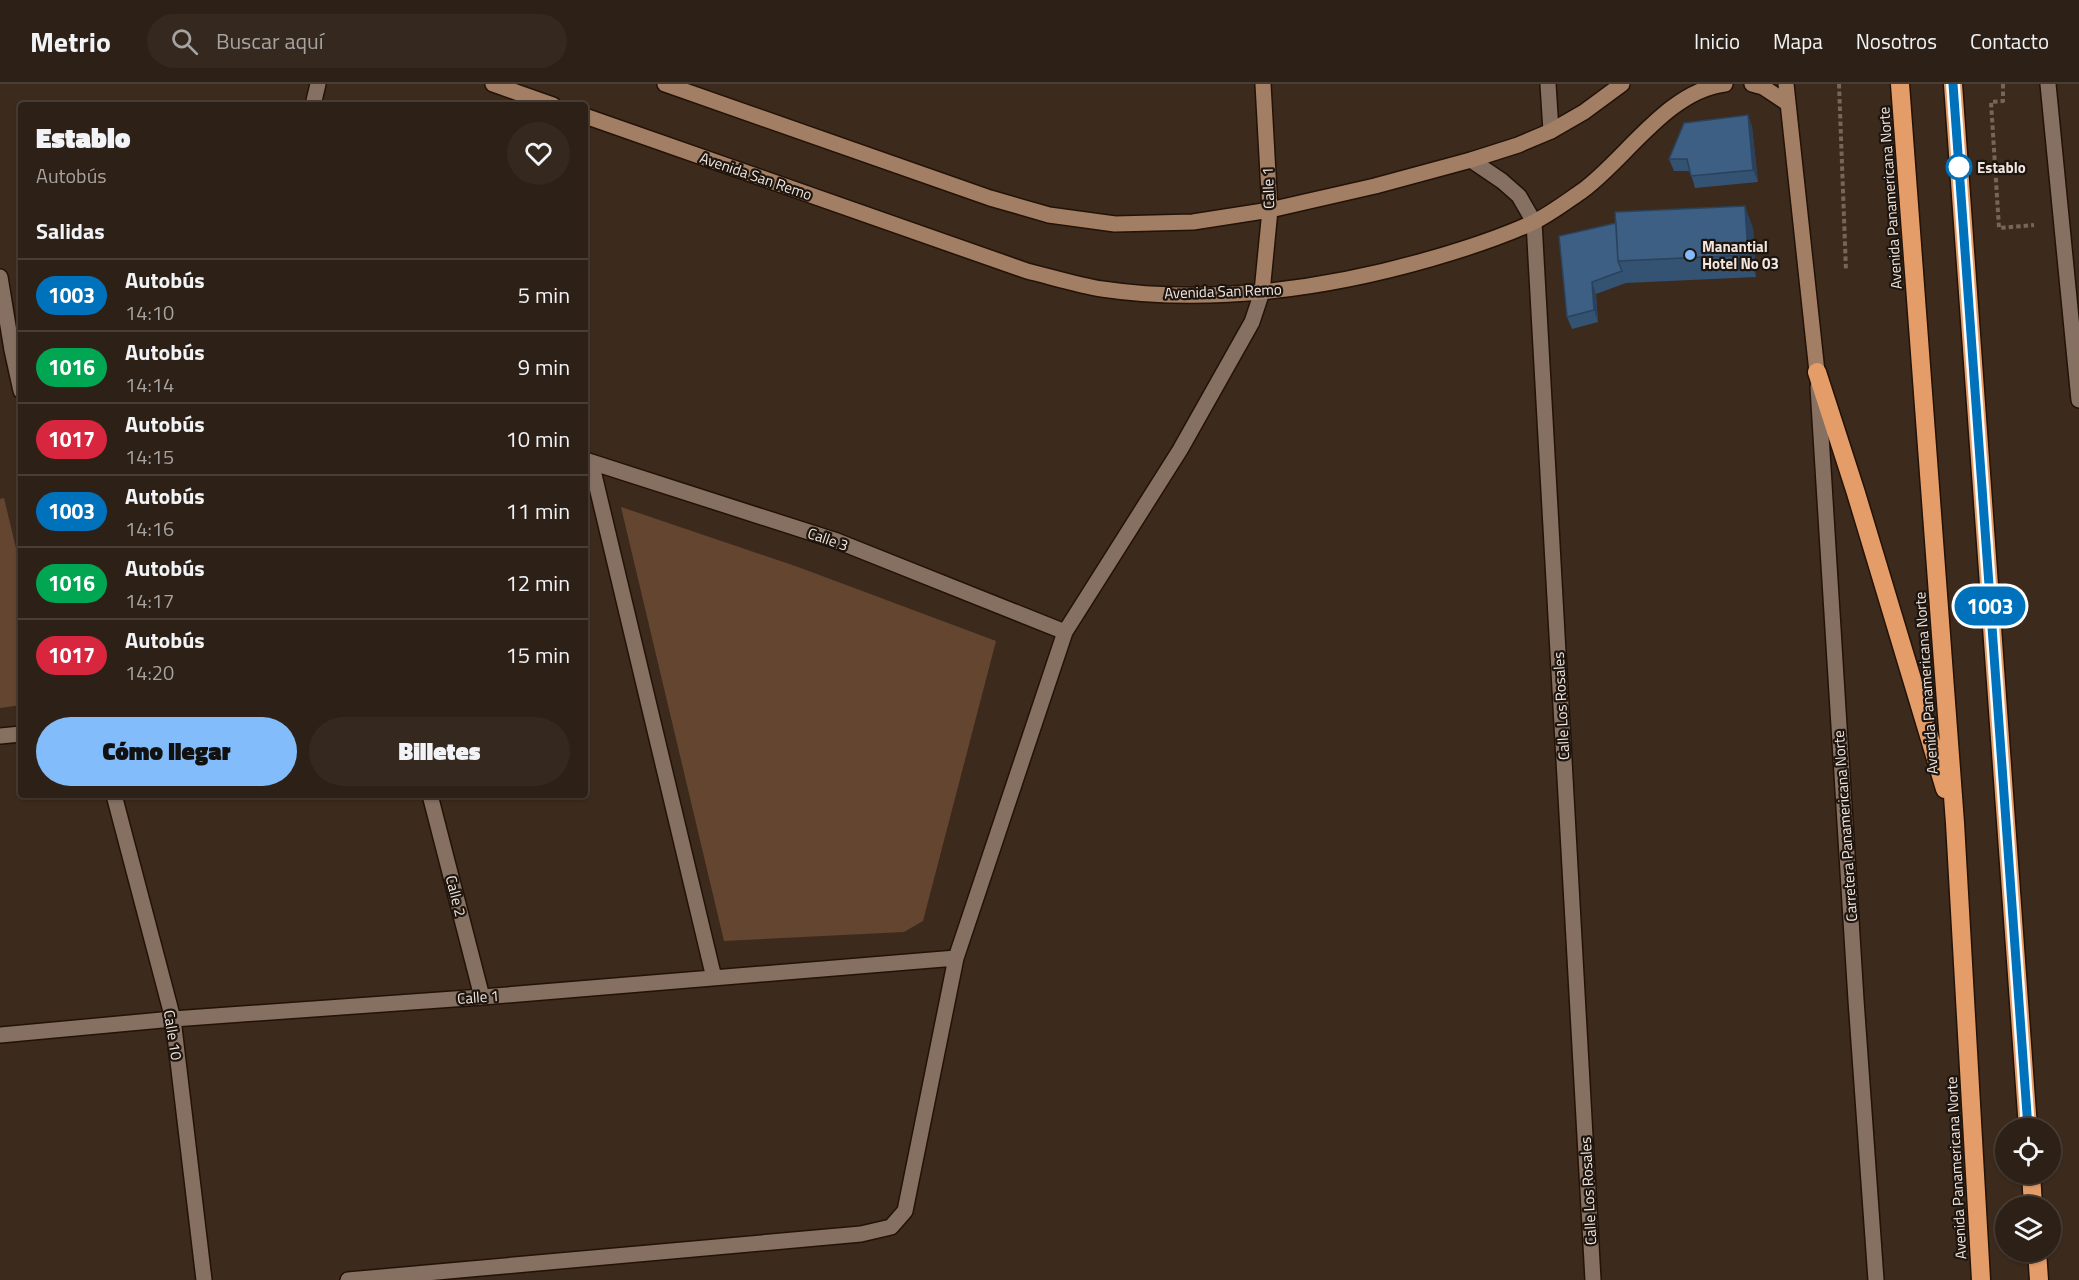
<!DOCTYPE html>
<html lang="es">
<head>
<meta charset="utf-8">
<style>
	:root { --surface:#2d2016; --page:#35281f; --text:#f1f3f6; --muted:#a7a3a1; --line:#483e35; --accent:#82bcfa }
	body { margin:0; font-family:"Titillium Web",sans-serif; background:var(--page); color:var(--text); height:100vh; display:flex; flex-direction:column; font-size:22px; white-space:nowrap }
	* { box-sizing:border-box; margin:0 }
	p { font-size:20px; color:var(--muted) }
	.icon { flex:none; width:33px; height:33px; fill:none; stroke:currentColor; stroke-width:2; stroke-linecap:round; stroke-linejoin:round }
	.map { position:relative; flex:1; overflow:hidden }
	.details { position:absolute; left:18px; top:18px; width:570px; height:696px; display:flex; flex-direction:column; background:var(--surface); border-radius:6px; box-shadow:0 2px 4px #0004,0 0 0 2px var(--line) }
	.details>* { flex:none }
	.badge { padding:0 12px; border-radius:20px; font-size:21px; line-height:39px }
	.controls { position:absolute; left:1995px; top:1034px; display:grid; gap:12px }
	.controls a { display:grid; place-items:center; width:66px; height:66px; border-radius:50%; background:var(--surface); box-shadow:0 2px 4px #0004,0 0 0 2px var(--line); font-size:30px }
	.map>.badge { position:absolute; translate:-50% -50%; box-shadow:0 0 0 3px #fff }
	h2 { padding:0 18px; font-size:22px; line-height:54px }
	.round { display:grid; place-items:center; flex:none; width:63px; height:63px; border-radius:32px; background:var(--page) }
	.headline { display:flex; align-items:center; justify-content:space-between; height:102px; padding:0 18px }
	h1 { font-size:28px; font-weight:800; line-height:45px }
	.cta { display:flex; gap:12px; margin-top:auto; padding:12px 18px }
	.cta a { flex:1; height:69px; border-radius:36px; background:var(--accent); color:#111; font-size:24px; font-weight:800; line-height:69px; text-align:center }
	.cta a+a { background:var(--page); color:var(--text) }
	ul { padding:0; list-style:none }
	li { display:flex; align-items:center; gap:18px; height:72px; padding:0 18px; border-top:2px solid var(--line) }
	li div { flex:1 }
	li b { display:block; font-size:22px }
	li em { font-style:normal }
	li .badge { min-width:66px; font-weight:700; text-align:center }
	header { display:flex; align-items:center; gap:36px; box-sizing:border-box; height:84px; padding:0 30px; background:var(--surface); border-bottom:2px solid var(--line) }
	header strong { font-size:28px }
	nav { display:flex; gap:33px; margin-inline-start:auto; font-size:21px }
	.search { width:420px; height:54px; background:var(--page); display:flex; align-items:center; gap:15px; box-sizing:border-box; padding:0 21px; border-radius:33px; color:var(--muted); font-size:22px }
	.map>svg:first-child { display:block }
	.green { fill:#644630 }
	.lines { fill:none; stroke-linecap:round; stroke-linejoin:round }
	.street-casing { stroke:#231206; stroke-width:18 }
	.secondary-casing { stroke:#231206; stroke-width:18 }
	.highway-casing { stroke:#231206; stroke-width:21 }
	.path { stroke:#76665a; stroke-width:4; stroke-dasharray:4.5 3; stroke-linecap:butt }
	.street { stroke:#857062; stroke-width:15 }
	.secondary { stroke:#a27e64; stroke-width:15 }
	.highway { stroke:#e49d69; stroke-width:18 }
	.wall { fill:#345271 }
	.shaded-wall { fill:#2a425c }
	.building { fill:#3c5f83; stroke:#2a425c; stroke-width:1.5 }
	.line-casing { stroke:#fff; stroke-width:14 }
	.line { stroke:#0072bc; stroke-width:9 }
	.stop-dot { fill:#fff; stroke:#0072bc; stroke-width:3 }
	.poi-dot { fill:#82bcfa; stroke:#1d150f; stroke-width:2 }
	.labels { text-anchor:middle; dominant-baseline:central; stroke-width:4.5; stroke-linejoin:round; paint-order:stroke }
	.stop-label { font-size:15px; font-weight:bold; fill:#f3e6de; stroke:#1d150f; text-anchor:start }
	.street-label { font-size:15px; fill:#f3e6de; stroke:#1d150f }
	.poi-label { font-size:15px; font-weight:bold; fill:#f3e6de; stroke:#1d150f; text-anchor:start }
</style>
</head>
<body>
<header>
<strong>Metrio</strong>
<div class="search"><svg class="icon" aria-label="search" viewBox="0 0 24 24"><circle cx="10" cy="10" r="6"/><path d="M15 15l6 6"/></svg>Buscar aquí</div>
<nav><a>Inicio</a><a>Mapa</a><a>Nosotros</a><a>Contacto</a></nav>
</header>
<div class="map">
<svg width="2079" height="1196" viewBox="0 0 2079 1196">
	<rect width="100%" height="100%" fill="#3c2a1d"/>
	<path class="green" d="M4 414 21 485V621L0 624V415Z
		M621 423 798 483 996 557 923 837 904 848 724 857Z"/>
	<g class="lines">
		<g class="street-casing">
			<path id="street" d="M1548 0 1551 47
				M2048 0 2079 316
				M313 21 318 0
				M1471 76 1502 97 1519 112 1534 138 1593 1196
				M0 193 12 266 21 307
				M1818 303 1856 916 1876 1196
				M585 376 837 457 1065 548
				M591 378 714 894
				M0 652 21 650
				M114 711 173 935 204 1196
				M430 711 482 913
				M0 951 173 935 482 913 956 874
				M348 1196 861 1150 891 1143 905 1127 956 874 1065 548 1180 366 1252 238 1262 208"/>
		</g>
		<g class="secondary-casing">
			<path id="secondary" d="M493 0 553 21
				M665 0 990 114 1049 131 1115 140 1193 138 1270 126 1375 102 1471 76 1518 61 1551 47 1584 28 1622 0
				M1752 0 1763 3 1787 19
				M1786 0 1817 288
				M585 32 1027 187C1052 193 1077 201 1102 205 1209 221 1326 205 1430 175 1465 165 1499 154 1532 139 1549 131 1566 118 1582 107 1626 75 1667 7 1725 0
				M1262 208 1270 126 1263 0"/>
		</g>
		<g class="highway-casing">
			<path id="highway" d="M1900 0 1955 739 1981 1196
				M1953 0 2028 1044
				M1817 288 1856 409 1945 705
				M2031 1089 2033 1122
				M2037 1167 2039 1196"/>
		</g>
		<path class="path" d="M1839 0 1846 187
			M2003 0V17L1991 18 1999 144 2034 141"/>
		<use href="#street" class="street"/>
		<use href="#secondary" class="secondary"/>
		<use href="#highway" class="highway"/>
	</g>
	<path class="wall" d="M1748 31 1752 43 1758 98 1695 104 1690 87H1674L1669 75Z
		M1616 139 1753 144 1756 193 1626 199 1596 210 1598 238 1572 245 1567 233Z"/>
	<path class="shaded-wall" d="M1748 31 1752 43 1758 98 1753 86Z
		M1745 122 1753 144 1756 193 1748 171Z
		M1592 198 1596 210 1598 238 1594 226Z"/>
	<path class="building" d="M1748 31 1753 86 1691 92 1687 75H1669L1684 39Z
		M1745 122 1748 171 1618 177 1615 128Z
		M1616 139 1618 177 1622 187 1592 198 1594 226 1567 233 1559 152Z"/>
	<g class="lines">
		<g class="line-casing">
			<path id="line" d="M1953 0 2028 1044"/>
		</g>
		<use href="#line" class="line"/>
	</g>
	<circle class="stop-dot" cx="1959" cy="83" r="12"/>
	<circle class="poi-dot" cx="1690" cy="171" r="6"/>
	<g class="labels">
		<g class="stop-label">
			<text x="1977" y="83">Establo</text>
		</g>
		<g class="street-label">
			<text transform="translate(756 92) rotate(19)">Avenida San Remo</text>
			<text transform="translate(1268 104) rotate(-92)">Calle 1</text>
			<text transform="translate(1890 114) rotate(-94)">Avenida Panamericana Norte</text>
			<text transform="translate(1223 207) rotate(-2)">Avenida San Remo</text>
			<text transform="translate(828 455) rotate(19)">Calle 3</text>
			<text transform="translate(1926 599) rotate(-94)">Avenida Panamericana Norte</text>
			<text transform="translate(1561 622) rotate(-93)">Calle Los Rosales</text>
			<text transform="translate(1845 742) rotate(-94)">Carretera Panamericana Norte</text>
			<text transform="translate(456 812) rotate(76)">Calle 2</text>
			<text transform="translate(478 913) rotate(-4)">Calle 1</text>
			<text transform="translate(173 951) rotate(81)">Calle 10</text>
			<text transform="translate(1956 1084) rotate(-93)">Avenida Panamericana Norte</text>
			<text transform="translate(1588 1107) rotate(-93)">Calle Los Rosales</text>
		</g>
		<g class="poi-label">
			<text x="1702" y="162">Manantial<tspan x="1702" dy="17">Hotel No 03</tspan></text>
		</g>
	</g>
</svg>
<div class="controls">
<a><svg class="icon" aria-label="locate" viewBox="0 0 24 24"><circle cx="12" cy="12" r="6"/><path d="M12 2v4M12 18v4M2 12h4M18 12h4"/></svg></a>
<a><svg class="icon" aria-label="layers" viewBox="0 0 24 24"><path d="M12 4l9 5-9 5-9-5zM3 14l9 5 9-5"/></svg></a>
</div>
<b class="badge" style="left:1990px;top:522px;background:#0072bc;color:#fff">1003</b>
<section class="details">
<div class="headline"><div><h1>Establo</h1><p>Autobús</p></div><a class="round"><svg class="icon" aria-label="heart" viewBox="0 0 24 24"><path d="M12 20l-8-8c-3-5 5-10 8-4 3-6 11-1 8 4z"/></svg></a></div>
<h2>Salidas</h2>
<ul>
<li><span class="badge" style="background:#0072bc;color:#fff">1003</span><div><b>Autobús</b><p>14:10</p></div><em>5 min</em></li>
<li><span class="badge" style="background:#00a651;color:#fff">1016</span><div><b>Autobús</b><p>14:14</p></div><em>9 min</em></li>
<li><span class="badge" style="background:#d7263d;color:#fff">1017</span><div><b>Autobús</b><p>14:15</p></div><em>10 min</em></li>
<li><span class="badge" style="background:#0072bc;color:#fff">1003</span><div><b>Autobús</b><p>14:16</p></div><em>11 min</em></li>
<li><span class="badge" style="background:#00a651;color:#fff">1016</span><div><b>Autobús</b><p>14:17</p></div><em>12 min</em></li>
<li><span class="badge" style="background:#d7263d;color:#fff">1017</span><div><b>Autobús</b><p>14:20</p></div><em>15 min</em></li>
</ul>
<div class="cta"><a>Cómo llegar</a><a>Billetes</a></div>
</section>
</div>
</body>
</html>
